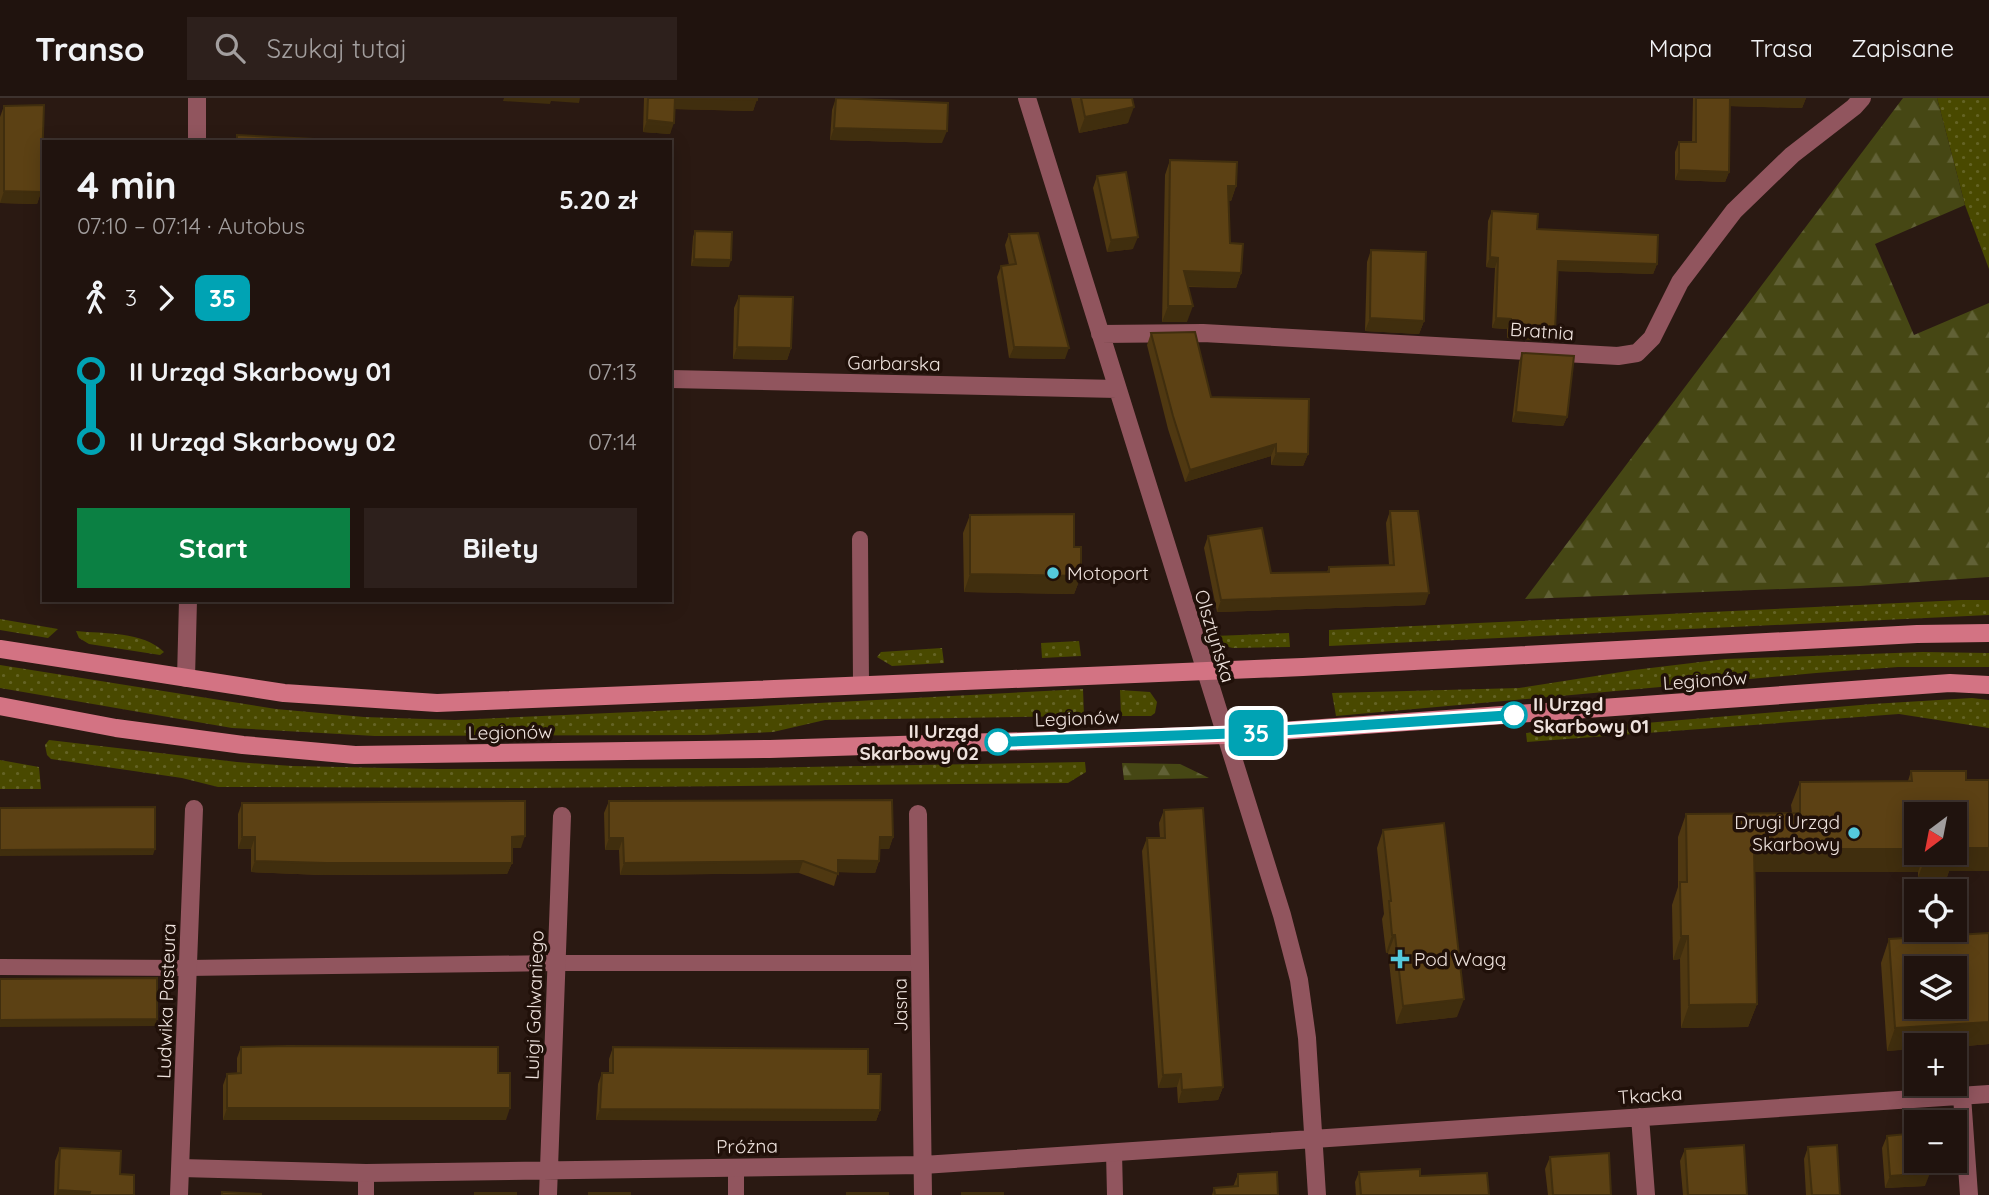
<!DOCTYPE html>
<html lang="pl">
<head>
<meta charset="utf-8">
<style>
	:root { --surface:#20130e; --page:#2d201c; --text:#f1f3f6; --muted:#a29e9e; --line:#3d322e; --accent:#0b8043 }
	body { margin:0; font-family:Quicksand,sans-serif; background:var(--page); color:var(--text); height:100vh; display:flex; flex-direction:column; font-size:26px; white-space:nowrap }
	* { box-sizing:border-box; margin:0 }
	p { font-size:23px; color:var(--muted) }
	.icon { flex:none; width:38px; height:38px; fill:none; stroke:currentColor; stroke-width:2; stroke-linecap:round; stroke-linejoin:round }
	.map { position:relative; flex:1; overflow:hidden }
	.details { position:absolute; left:42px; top:42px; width:630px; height:462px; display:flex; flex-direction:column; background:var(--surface); border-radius:0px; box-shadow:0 4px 18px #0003,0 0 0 2px var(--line) }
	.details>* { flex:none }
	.badge { padding:0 14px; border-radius:10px; font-size:24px; line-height:46px }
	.needle { width:46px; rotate:212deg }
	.controls { position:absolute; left:1904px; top:704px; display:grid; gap:14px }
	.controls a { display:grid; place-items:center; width:63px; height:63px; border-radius:0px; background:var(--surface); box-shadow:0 4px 18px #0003,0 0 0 2px var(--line); font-size:35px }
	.map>.badge { position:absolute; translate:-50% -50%; box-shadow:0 0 0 4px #fff }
	.legs { display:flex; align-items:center; gap:10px; height:77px; padding:0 35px; font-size:23px }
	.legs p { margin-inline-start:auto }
	.head { display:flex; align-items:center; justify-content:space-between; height:119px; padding:0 35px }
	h1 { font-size:38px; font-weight:800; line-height:52px }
	.primary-button { display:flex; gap:14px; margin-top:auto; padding:14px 35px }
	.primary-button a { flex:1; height:80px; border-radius:0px; background:var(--accent); color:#fff; font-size:28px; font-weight:800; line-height:80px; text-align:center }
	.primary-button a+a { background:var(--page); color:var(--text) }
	ul { padding:0 35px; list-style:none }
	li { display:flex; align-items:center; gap:24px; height:70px; font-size:26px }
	li i { display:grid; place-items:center; width:10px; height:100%; margin:0 9px; background:currentColor }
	li i::after { content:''; width:18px; height:18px; margin:-9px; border:5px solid; border-radius:50%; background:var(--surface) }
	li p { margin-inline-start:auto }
	li:first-child i { background:linear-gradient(#0000 50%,currentColor 0) }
	li:last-child i { background:linear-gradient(currentColor 50%,#0000 0) }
	header { display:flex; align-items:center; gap:42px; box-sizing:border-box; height:98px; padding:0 35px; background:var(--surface); border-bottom:2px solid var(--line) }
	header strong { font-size:33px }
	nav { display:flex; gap:38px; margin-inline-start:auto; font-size:24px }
	.search { width:490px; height:63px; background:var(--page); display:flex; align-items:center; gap:18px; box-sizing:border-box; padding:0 24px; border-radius:0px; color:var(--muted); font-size:26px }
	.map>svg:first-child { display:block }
	.grass { fill:url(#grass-dots) }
	.forest { fill:url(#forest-firs) }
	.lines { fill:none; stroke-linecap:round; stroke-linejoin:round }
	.lane { stroke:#91555e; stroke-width:16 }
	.street { stroke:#91555e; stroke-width:18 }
	.secondary { stroke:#d37383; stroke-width:18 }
	.wall { fill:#4f3811; fill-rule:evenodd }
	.shaded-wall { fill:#402e0e }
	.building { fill:#5c4114; stroke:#402e0e; stroke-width:2; fill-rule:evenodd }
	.line-1-casing { stroke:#fff; stroke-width:16 }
	.line-1 { stroke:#00a3b4; stroke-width:10 }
	.poi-dot { fill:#54cadd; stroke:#201009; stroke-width:2.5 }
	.stop-1-dot { fill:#fff; stroke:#00a3b4; stroke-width:3.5 }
	.labels { text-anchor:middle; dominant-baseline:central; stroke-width:7; stroke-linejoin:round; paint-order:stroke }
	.street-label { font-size:19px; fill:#eee2dd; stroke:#201009 }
	.poi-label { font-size:19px; fill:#eee2dd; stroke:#201009; text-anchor:start }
	.stop-label { font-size:19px; font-weight:bold; fill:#eee2dd; stroke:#201009; text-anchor:start }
</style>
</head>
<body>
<header>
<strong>Transo</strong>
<div class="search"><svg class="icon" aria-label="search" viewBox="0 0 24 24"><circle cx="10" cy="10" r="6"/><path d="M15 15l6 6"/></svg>Szukaj tutaj</div>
<nav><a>Mapa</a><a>Trasa</a><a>Zapisane</a></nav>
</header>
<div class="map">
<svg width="1989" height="1097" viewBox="0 0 1989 1097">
	<defs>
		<pattern id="grass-dots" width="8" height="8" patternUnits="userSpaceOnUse" patternTransform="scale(1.75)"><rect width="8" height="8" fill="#494900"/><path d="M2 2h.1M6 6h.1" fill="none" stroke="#646325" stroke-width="1.8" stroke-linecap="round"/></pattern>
		<pattern id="forest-firs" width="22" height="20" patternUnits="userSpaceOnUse" patternTransform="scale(1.75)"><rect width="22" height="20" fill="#464714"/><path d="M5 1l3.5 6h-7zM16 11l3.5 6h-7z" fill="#616136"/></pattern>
	</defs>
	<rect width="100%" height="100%" fill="#2a1912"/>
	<path class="grass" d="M1937 0H1989V171L1965 107Z
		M1962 502H1989V517L1329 548V532Z
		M0 521 58 531 48 540 0 532Z
		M76 533C104 536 143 533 164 554L160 557 89 546 79 540Z
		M1289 535 1290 549 1233 550 1224 548 1214 538Z
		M1079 543 1081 558 1042 560 1041 545Z
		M942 550 944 565 892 568 877 559 881 554Z
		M1923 554 1989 555V569H1898L1816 575 1336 618 1332 595 1519 590 1634 572 1725 561Z
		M0 567 276 611 364 619 455 622 745 609 1083 591 1084 618 825 622 773 634 704 637 375 638 232 630 0 590Z
		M1120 592 1150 594 1157 604 1155 615 1151 618H1121Z
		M1972 600 1989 602V630L1899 616 1527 644 1526 635 1872 606Z
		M49 642 237 664 292 668 437 671 744 670 1085 664 1086 674 1068 685 529 690 218 689 182 680 51 661 47 657 45 647Z
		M0 662 39 669 41 691H0Z"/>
	<path class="forest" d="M1903 0H1937L1965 107 1875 146 1914 237 1989 205V479L1860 488 1525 501Z
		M1122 665 1180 666 1209 680 1124 682Z"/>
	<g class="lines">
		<path class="lane" d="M860 441 861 586
			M0 869 188 870 556 865H920
			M1114 1054 1115 1097
			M366 1097V1075
			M736 1097V1070"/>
		<path class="street" d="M1027 0 1282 817 1299 882 1307 940 1317 1097
			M197 44V0
			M1100 236 1203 235 1618 258 1637 255 1652 240 1680 184 1734 113 1792 57 1854 9 1862 0
			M670 281 1117 291
			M186 580 188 502
			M918 716 923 1097
			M1962 998 1969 1097
			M1640 1019 1646 1097
			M181 1070 366 1075 923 1067 1989 996
			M179 1097 194 711
			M548 1097 562 718"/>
		<path class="secondary" d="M0 551 284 595 437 605 1303 569 1917 536 1989 535
			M0 608 116 630 243 647 355 657 770 651 1224 637 1950 585 1989 587"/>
	</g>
	<path class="wall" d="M644 0H757L753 13 675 11 670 36 643 34Z
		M836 0 942 45 830 42 832 12Z
		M1071 0H1132L1128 25 1079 35Z
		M1693 0H1806L1802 10 1730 8 1729 74 1725 84 1675 82V54L1679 44H1692Z
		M4 8 41 94 37 106 0 105V19Z
		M1170 62 1236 88 1231 103H1229L1230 145 1241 175 1236 190 1188 189 1187 224H1162L1165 77Z
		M1097 78 1133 151 1107 154 1093 90Z
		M1492 113 1537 131 1657 166 1653 176 1558 173 1551 243 1507 240V231L1492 230 1495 170 1486 169 1488 123Z
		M695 133 729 169 691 168 693 139Z
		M1009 136 1065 261 1009 260 997 179 1001 168 1009 167 1005 147Z
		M1371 152 1424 223 1419 236 1365 233 1367 164Z
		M739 198 791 250 787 262 733 261 734 210Z
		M1151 235 1211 299 1308 356 1303 368 1271 367V358L1185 384 1168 331 1147 247Z
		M1522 255 1567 319 1563 328 1512 324 1519 264Z
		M1390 413 1425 507 1217 514 1204 450 1208 438 1271 475 1327 474 1329 469 1389 467 1386 425Z
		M970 417 1074 449 1081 478 1074 496 964 494 963 435Z
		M1911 673H1966V682H1989V773H1949L1947 779H1918V774H1755L1757 906 1748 929 1681 930 1680 861 1673 862 1672 807 1678 789V739L1686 716 1792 715 1791 707 1800 684 1908 683ZM1916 716H1955V754H1916Z
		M609 703 893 739 889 751H880L879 763 875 775 838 774 834 788 799 775 620 777 619 752H605L604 715Z
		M242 705 521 750H512V765L507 776 322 777 251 774V751H238V716Z
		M1164 712 1223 989 1218 1002 1178 1005 1177 989 1158 990 1142 753 1147 740H1160L1159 725Z
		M1383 732 1457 919 1396 926 1388 855H1386L1382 821 1384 816 1377 750Z
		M1889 841 1989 946 1955 949V947L1887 953 1881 865Z
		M241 949 498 975 506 1022H223V987L227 976 237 975V960Z
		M613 949 868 976 880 1012 876 1023 596 1022 598 986 602 975H609V961Z
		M1887 1038 1925 1088 1885 1090 1882 1050Z
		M1808 1049 1840 1097H1806L1804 1061Z
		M60 1050 134 1097H54L55 1063Z
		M1685 1051 1747 1097H1683L1680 1063Z
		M1550 1059 1611 1097H1548L1545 1071Z
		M1359 1074 1420 1078 1489 1097H1356L1355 1084Z
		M1238 1076 1278 1097H1212L1214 1090 1233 1089Z"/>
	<path class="shaded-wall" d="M504 0H580L579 5 551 3 550 6 503 3Z
		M675 0H692L757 2 753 13 671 11Z
		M1729 0H1806L1802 10 1726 8Z
		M1134 9 1128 25 1079 35 1085 19Z
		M647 22 674 25 670 36 643 34Z
		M834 30 947 33 942 45 830 42Z
		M1679 72 1729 74 1725 84 1675 82Z
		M1228 88H1236L1231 103H1223Z
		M4 93 41 94 37 106 0 105Z
		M1138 139 1133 151 1107 154 1111 142Z
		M1490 159 1498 160 1495 170 1486 169Z
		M694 161 731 162 729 169 691 168Z
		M1558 163 1657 166 1653 176 1554 173Z
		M1184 173 1241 175 1236 190 1179 188Z
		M1168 208H1193L1187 224H1162Z
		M1370 220 1424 223 1419 236 1365 233Z
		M1496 220 1511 221 1507 231 1492 230Z
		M1511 231 1555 233 1551 243 1507 240Z
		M737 249 791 250 787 262 733 261Z
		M1014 249 1069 250 1065 261 1009 260Z
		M1516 314 1567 319 1563 328 1512 324Z
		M1276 346 1271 358 1185 384 1190 372Z
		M1276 355 1308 356 1303 368 1271 367Z
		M970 476 1081 478 1074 496 964 494Z
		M1429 495 1425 507 1217 514 1221 502Z
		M525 738 521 750H507L512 739Z
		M242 739H255L251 751H238Z
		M880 739H893L889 751H875Z
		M609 740H623L619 752H605Z
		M1955 750H1989V773H1949L1947 779H1918L1927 756Z
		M155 751 153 757 0 758V752Z
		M1754 751H1916V754H1925L1918 774H1746Z
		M838 762 879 763 875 775 833 774Z
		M255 763 512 765 507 776 322 777 251 774Z
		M803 763 799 775 620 777 624 765Z
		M1392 837H1395L1388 855H1386Z
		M1681 838H1688L1680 861 1673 862Z
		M1464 901 1457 919 1396 926 1403 908Z
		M1757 906 1748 929 1681 930 1689 907Z
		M157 921 155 928 0 929V922Z
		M1989 924V946L1955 949V947H1916V951L1887 953 1895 930Z
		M1181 976 1177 989 1158 990 1163 977Z
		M1223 989 1218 1002 1178 1005 1182 992Z
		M227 1010H510L506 1022H223Z
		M600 1011 880 1012 876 1023 596 1022Z
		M1930 1075 1925 1088 1885 1090 1890 1078Z
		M58 1092 90 1094 88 1097H56Z"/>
	<path class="building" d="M648 0H675L674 25 647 22Z
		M692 0H757V2Z
		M836 0 948 5 947 33 834 30Z
		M1081 0H1132L1134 9 1085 19Z
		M1696 0H1730L1729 74 1679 72V44H1696Z
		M44 7 41 94 4 93V8Z
		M237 37 314 41V44H237Z
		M1170 62 1237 64 1236 88H1228L1230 145 1243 146 1241 175 1184 173 1193 208H1168Z
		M1126 74 1138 139 1111 142 1097 78Z
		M1492 113 1538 116 1537 131 1658 137 1657 166 1558 163 1555 233 1511 231V221L1496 220 1498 160 1490 159Z
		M695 133 732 134 731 162 694 161Z
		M1038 135 1069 250 1014 249 1001 168 1016 166 1009 136Z
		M1371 152 1426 154 1424 223 1370 220Z
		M739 198 793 199 791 250 737 249Z
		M1195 234 1211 299 1309 301 1308 356 1276 355V346L1190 372 1173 318 1151 235Z
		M1522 255 1574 258 1567 319 1516 314Z
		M1390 413H1418L1429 495 1221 502 1208 438 1262 430 1271 475 1329 474V469L1394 467Z
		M1074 416V449H1081V478L970 476V417Z
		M1911 673H1966V682H1989V750H1955V756H1927V754H1955V716H1916V751H1754L1757 906 1689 907 1688 838H1681L1680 784H1687L1686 716 1800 715V684L1912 683Z
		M892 702 893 739H880L879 763 838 762V776L803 763 624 765 623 740H609V703Z
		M525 703V738L512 739V765H326L255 763V739H242V705Z
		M155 709V751L0 752V710Z
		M1203 710 1223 989 1182 992 1181 976 1163 977 1147 740H1165L1164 712Z
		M1444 725 1464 901 1403 908 1395 837H1392L1389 803H1391L1383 732Z
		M1989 835V924L1895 930 1889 841ZM1916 870H1955V908H1916Z
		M157 880V921L0 922V881Z
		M288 948 498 949V975H510V1010H227V976L241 975V949Z
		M613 949 868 951V976H881L880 1012 600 1011 602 975H613Z
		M1916 1035V1062H1929L1930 1075 1890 1078 1887 1038Z
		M1744 1047 1747 1097H1688L1685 1051Z
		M1837 1047 1840 1097H1812L1808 1049Z
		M60 1050 121 1053 120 1076 134 1077V1097H89L90 1094 58 1092Z
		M1609 1055 1611 1097H1553L1550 1059Z
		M1420 1071V1078L1487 1075 1489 1097H1361L1359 1074Z
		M1277 1074 1278 1097H1215L1214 1090 1238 1088V1076Z
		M222 1094 261 1096V1097H222Z
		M475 1095H516V1097H475Z
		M589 1095H630V1097H589Z
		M847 1095H888V1097H847Z
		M962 1095H1003V1097H962Z"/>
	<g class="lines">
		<g class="line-1-casing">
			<path id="line-1" d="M998 644 1245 635 1514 617"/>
		</g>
		<use href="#line-1" class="line-1"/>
	</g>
	<g class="poi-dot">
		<circle cx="1053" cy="475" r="7"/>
		<circle cx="1854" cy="735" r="7"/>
		<path d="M1396.5 850.5h7v7h7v7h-7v7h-7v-7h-7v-7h7z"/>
	</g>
	<g class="stop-1-dot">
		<circle cx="1514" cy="617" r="12"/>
		<circle cx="998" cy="644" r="12"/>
	</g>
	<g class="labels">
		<g class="street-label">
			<text transform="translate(1542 233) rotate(4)">Bratnia</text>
			<text transform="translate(894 265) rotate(1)">Garbarska</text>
			<text transform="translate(1215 538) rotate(73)">Olsztyńska</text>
			<text transform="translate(1705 582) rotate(-4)">Legionów</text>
			<text transform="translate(1077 620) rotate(-2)">Legionów</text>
			<text transform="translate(510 634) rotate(-1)">Legionów</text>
			<text transform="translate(166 903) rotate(-88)">Ludwika Pasteura</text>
			<text transform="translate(534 907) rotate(-88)">Luigi Galwaniego</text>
			<text transform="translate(900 907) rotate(-91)">Jasna</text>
			<text transform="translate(1650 997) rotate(-4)">Tkacka</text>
			<text transform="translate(747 1048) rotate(-1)">Próżna</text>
		</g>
		<g class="poi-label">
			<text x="1067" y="475">Motoport</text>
			<text x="1840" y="724" text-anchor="end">Drugi Urząd<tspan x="1840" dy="22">Skarbowy</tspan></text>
			<text x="1414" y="861">Pod Wagą</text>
		</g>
		<g class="stop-label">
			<text x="1533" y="606">II Urząd<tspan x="1533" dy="22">Skarbowy 01</tspan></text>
			<text x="979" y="633" text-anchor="end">II Urząd<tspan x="979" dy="22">Skarbowy 02</tspan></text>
		</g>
	</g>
</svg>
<div class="controls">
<a><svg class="needle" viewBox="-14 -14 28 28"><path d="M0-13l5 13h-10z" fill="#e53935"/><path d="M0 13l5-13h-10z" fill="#a29e9e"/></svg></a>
<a><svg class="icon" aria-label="locate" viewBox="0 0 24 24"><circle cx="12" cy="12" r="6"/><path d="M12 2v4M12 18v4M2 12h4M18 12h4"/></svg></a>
<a><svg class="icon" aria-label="layers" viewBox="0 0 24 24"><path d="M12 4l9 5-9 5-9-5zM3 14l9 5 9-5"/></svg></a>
<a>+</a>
<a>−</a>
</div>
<b class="badge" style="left:1256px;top:635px;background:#00a3b4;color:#fff">35</b>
<section class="details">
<div class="head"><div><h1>4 min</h1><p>07:10 – 07:14 · Autobus</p></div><b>5.20 zł</b></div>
<div class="legs"><svg class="icon" aria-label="walk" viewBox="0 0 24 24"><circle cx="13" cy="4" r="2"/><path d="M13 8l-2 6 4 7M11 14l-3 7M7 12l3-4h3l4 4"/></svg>3<svg class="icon" aria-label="forward" viewBox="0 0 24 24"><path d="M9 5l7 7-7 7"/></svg><b class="badge" style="background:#00a3b4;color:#fff">35</b></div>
<ul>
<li><i style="color:#00a3b4"></i><b>II Urząd Skarbowy 01</b><p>07:13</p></li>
<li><i style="color:#00a3b4"></i><b>II Urząd Skarbowy 02</b><p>07:14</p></li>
</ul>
<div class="primary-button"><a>Start</a><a>Bilety</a></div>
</section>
</div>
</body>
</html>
